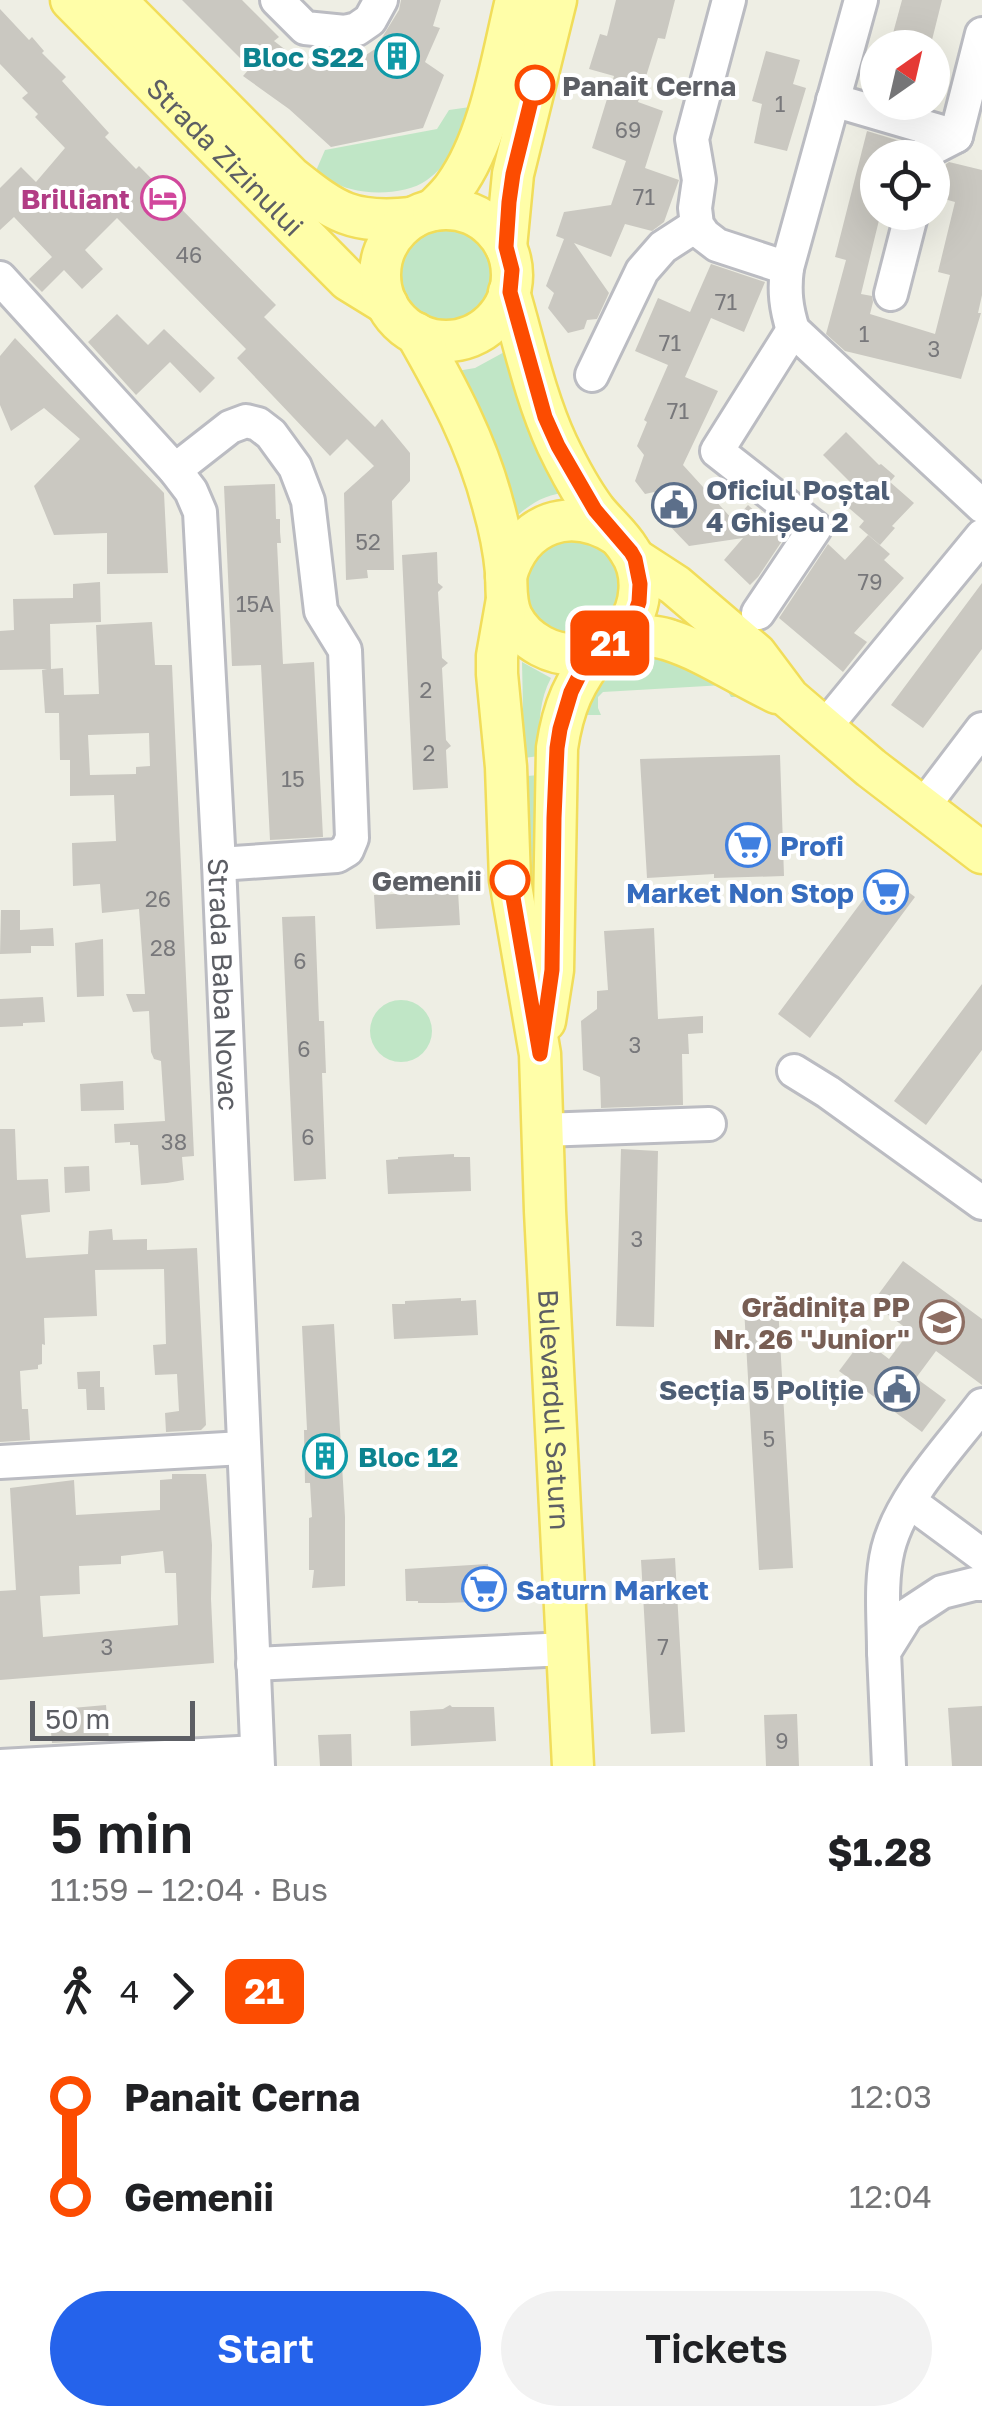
<!DOCTYPE html>
<html lang="en">
<head>
<meta charset="utf-8">
<style>
	:root { --surface:#fff; --page:#f2f2f2; --text:#202124; --muted:#757577; --accent:#2563eb }
	body { margin:0; font-family:"Golos Text",sans-serif; background:var(--page); color:var(--text); height:100vh; display:flex; flex-direction:column; font-size:38px; white-space:nowrap }
	* { box-sizing:border-box; margin:0 }
	p { font-size:32px; color:var(--muted) }
	.icon { flex:none; width:55px; height:55px; fill:none; stroke:currentColor; stroke-width:2; stroke-linecap:round; stroke-linejoin:round }
	.map { position:relative; height:1766px; overflow:hidden }
	.panel { display:flex; flex-direction:column; background:var(--surface); flex:1 }
	.panel>* { flex:none }
	.badge { padding:0 20px; border-radius:15px; font-size:35px; line-height:65px }
	.needle { width:65px; rotate:34deg }
	.fabs { position:absolute; left:860px; top:30px; display:grid; gap:20px }
	.fabs a { display:grid; place-items:center; width:90px; height:90px; border-radius:50%; background:var(--surface); box-shadow:0 10px 40px #0002; font-size:50px }
	.scale { position:absolute; left:30px; bottom:25px; width:165px; box-sizing:border-box; padding-left:10px; border:5px solid #5c5e64; border-top:0; font-size:28px; line-height:35px; white-space:nowrap; color:#5c5e64; -webkit-text-stroke:8px #fff; paint-order:stroke }
	.map>.badge { position:absolute; translate:-50% -50%; box-shadow:0 0 0 5px #fff }
	.legs { display:flex; align-items:center; gap:15px; height:110px; padding:0 50px; font-size:32px }
	.legs p { margin-inline-start:auto }
	.overview { display:flex; align-items:center; justify-content:space-between; height:170px; padding:0 50px }
	h1 { font-size:55px; font-weight:600; line-height:75px }
	.button { display:flex; gap:20px; margin-top:auto; padding:20px 50px }
	.button a { flex:1; height:115px; border-radius:60px; background:var(--accent); color:#fff; font-size:40px; font-weight:600; line-height:115px; text-align:center }
	.button a+a { background:var(--page); color:var(--text) }
	ul { padding:0 50px; list-style:none }
	li { display:flex; align-items:center; gap:35px; height:100px; font-size:38px }
	li i { display:grid; place-items:center; width:15px; height:100%; margin:0 12px; background:currentColor }
	li i::after { content:''; width:25px; height:25px; margin:-12px; border:8px solid; border-radius:50%; background:var(--surface) }
	li p { margin-inline-start:auto }
	li:first-child i { background:linear-gradient(#0000 50%,currentColor 0) }
	li:last-child i { background:linear-gradient(currentColor 50%,#0000 0) }
	.map>svg:first-child { display:block }
	.green { fill:#c0e6c6 }
	.building { fill:#cac8c1; fill-rule:evenodd }
	.lines { fill:none; stroke-linecap:round; stroke-linejoin:round }
	.minor-casing { stroke:#bbbcc2; stroke-width:38 }
	.major-casing { stroke:#f1dd5a; stroke-width:45 }
	.minor { stroke:#fff; stroke-width:32 }
	.major { stroke:#fffea8; stroke-width:40 }
	.line-1-casing { stroke:#fff; stroke-width:22 }
	.line-1 { stroke:#fc4c01; stroke-width:15 }
	.stop-1-dot { fill:#fff; stroke:#fc4c01; stroke-width:5 }
	.labels { text-anchor:middle; dominant-baseline:central; stroke-width:8; stroke-linejoin:round; paint-order:stroke }
	.number-label { font-size:22px; fill:#78787b }
	.culture-label { font-size:28px; font-weight:bold; fill:#0d838f; stroke:#fff; text-anchor:end }
	.stop-label { font-size:28px; font-weight:bold; fill:#5c5e64; stroke:#fff; text-anchor:start }
	.street-label { font-size:28px; fill:#5c5e64; stroke:#fff }
	.hotel-label { font-size:28px; font-weight:bold; fill:#b23c85; stroke:#fff; text-anchor:end }
	.service-label { font-size:28px; font-weight:bold; fill:#4e5e75; stroke:#fff; text-anchor:start }
	.shop-label { font-size:28px; font-weight:bold; fill:#366cbe; stroke:#fff; text-anchor:start }
	.education-label { font-size:28px; font-weight:bold; fill:#785e54; stroke:#fff; text-anchor:end }
</style>
</head>
<body>
<div class="map">
<svg width="982" height="1766" viewBox="0 0 982 1766">
	<rect width="100%" height="100%" fill="#eeeee4"/>
	<path class="green" d="M470 107C463 134 450 164 427 180 408 194 372 195 351 189 338 186 327 178 315 173L325 150 437 129 449 110Z
		M399 274a46 46 0 1 1 92 0a46 46 0 1 1-92 0Z
		M508 350 573 493C551 492 535 500 518 515L496 446 457 371 475 368Z
		M569 538C578 539 591 540 599 544 603 546 607 551 610 555 627 575 628 594 612 617 605 627 600 629 588 633 526 652 496 559 569 538Z
		M655 655 721 674 741 697H731L724 685 603 692 598 697V708L601 715H583C600 681 616 663 655 655Z
		M522 662 551 678C538 702 539 729 539 756L524 758Z
		M539 775 535 922 527 776Z
		M370 1031a31 31 0 1 1 62 0a31 31 0 1 1-62 0Z"/>
	<path class="building" d="M182 0H242L279 37 274 41 299 60 315 65 360 59 375 49 399 10 401 0H441L433 26 440 28 425 62 444 75 423 128 331 147 289 109 243 76 250 68Z
		M616 0H675L665 39 658 38 638 102 663 111 645 168 679 180 664 222 652 231 625 224 611 257 574 243 609 293 597 319 587 320 584 329 568 333 548 308 554 293 546 286 564 239 556 236 564 212 611 205 626 161 592 148 614 76 589 69 600 34 607 36Z
		M902 0H942L930 48H889Z
		M0 9 29 40 32 37 44 51 42 53 66 77 62 81 109 133 105 137 136 169 139 166 276 305 264 317 375 427 382 419 410 453V481L392 501 394 570H367L368 578 346 580 344 493 374 466 347 439 330 456 237 358 246 349 117 218 85 250 103 269 82 289 64 270 42 292 29 279 52 257 14 217 0 230V188L21 167 36 182 65 148 35 117 38 114 22 98 28 93 0 64Z
		M766 51 800 60 793 84 806 88 787 151 754 143 762 104 752 101Z
		M867 131 900 141 896 158H878V212H881L861 294 872 296 873 302 870 314 935 334 950 275 938 272 955 202 937 197 946 164 949 162 982 170V295L978 313H981L961 379 845 351 826 334 846 260 835 257Z
		M711 264 765 282 744 332 711 318 685 377 718 391 683 465 734 521 748 505 784 538 758 577 750 585 724 560 743 538 689 546 663 519 668 508 654 492 645 494 635 481 644 455 637 446 647 422 644 420 668 365 635 351 658 298 690 312Z
		M117 314 148 345 164 329 215 378 200 393 170 362 136 395 88 342Z
		M15 338 164 493 168 573 107 574V533L54 535 34 486 80 439 44 408 11 431 0 405V356Z
		M846 432 879 465 881 464 895 476 890 482 914 503 892 526 895 528 880 545 859 527 864 521 843 503 856 488 823 455Z
		M275 484 276 519H280V532L281 543H277L283 664 314 662 323 837 270 840 261 665 232 666 224 486Z
		M868 535 890 554 884 560 904 578 854 633 867 642 843 672 779 618 828 544 845 560Z
		M437 552 438 583 443 587 438 592 442 658 448 663 442 668 446 740 451 746 446 750 448 788 413 790 402 555Z
		M100 582 101 622 50 624 51 669 63 668 64 695 99 694 96 625 152 622 155 665H172L194 1156 182 1157 184 1180 167 1183 141 1185 138 1145H130V1142L115 1143 114 1124 165 1121 161 1061 154 1059 151 1052 149 1011 133 1012 126 994H145L139 909 102 913 100 884 73 886 72 843 116 841 114 795 70 796V760H60L59 713H45L42 670 47 669 0 670V631L14 630 13 599 73 598V584ZM149 733 150 766 136 767V774L90 775 88 735Z
		M982 583V649L923 728 891 705Z
		M780 755 784 876 714 878V874L647 878 640 759Z
		M883 873 915 897 810 1038 778 1014Z
		M458 891 460 925 376 929 374 895Z
		M1 910H20V930L53 928 54 946H31V953L0 954Z
		M315 916 319 1021H324L326 1073H322L326 1179 294 1181 282 917Z
		M654 928 658 1019 703 1016V1033L688 1034 689 1054H682L683 1105 601 1108 600 1077 583 1070 581 1021 597 1009V991L608 990 604 931Z
		M103 939 104 996 77 997 75 943Z
		M982 984V1050L926 1125 894 1101Z
		M43 997 45 1022 23 1023V1026L0 1027V999Z
		M123 1081 124 1110 81 1111 80 1084Z
		M0 1129H15L17 1180 48 1179 50 1212 21 1215 26 1258 88 1254 89 1231 112 1229 113 1240 147 1239V1250L197 1248 206 1425 201 1430 166 1432 165 1413 179 1411 177 1374 155 1375 153 1345 166 1344 164 1269 95 1270 97 1316 44 1318 45 1345 42 1344V1364L38 1365V1369L20 1371 22 1409H28L30 1440 0 1442Z
		M621 1149 658 1151 654 1327 616 1326Z
		M454 1154V1157H470L471 1191 388 1194 386 1160 398 1159V1157Z
		M89 1166 90 1191 65 1193 64 1167Z
		M903 1261 982 1319V1385L936 1351 916 1378 946 1400 922 1432 839 1371 863 1339 889 1359 910 1331 872 1303Z
		M461 1298V1301L476 1300 478 1335 394 1339 392 1304H405V1301Z
		M778 1306 793 1568 759 1570 744 1308Z
		M334 1324 345 1517V1586L312 1588 314 1570H309V1518L312 1517 310 1483H305L304 1430H307L302 1326Z
		M100 1371V1387H104L105 1410H87L86 1389H78L77 1372Z
		M172 1474H206L212 1545 211 1599 214 1663 0 1680V1591L16 1590 10 1488 74 1480 76 1515 160 1510V1480L172 1479ZM163 1551 165 1573H176L178 1625 43 1637 40 1596 80 1594 79 1566 121 1564V1556Z
		M675 1558 685 1732 651 1734 641 1560Z
		M488 1564 489 1598 473 1599V1602L444 1603H418V1601H406L405 1569Z
		M106 1705 109 1740 52 1743 49 1710Z
		M450 1705 452 1707H494L496 1741 411 1746 410 1711 443 1709Z
		M982 1706V1766H952L948 1708Z
		M797 1714 799 1766H766L764 1715Z
		M351 1734 352 1766H320L318 1735Z"/>
	<g class="lines">
		<g class="minor-casing">
			<g id="minor">
				<path d="M277 0 305 28 345 32 357 29 370 20 381 0"/>
				<path d="M729 0 692 139 699 180 695 208 697 225 704 235 717 245 787 268"/>
				<path d="M861 0 787 268C784 291 786 308 793 330L982 506"/>
				<path d="M833 100 956 136"/>
				<path d="M926 158 927 151 956 136 982 34"/>
				<path id="s1" d="M0 278 175 470 191 491 200 512 219 864 258 1766"/>
				<path d="M891 294 912 212"/>
				<path d="M592 375 642 271 663 247 697 225"/>
				<path d="M175 470 230 427 246 421 258 424 271 434 295 467 308 501 321 611 345 650 352 838 347 850 337 856 219 864"/>
				<path d="M758 613 815 528 717 451 793 330"/>
				<path d="M824 728 982 536"/>
				<path d="M922 808 982 729"/>
				<path d="M794 1071 828 1092 982 1203"/>
				<path d="M542 1130 709 1124"/>
				<path d="M0 1462 243 1448"/>
				<path d="M910 1502 982 1555"/>
				<path d="M884 1652C884 1618 880 1582 888 1549 901 1497 950 1447 982 1405"/>
				<path d="M253 1664 567 1649"/>
				<path d="M0 1766 257 1752"/>
				<path d="M889 1766 884 1652 907 1615 942 1592 974 1584H982"/>
			</g>
		</g>
		<g class="major-casing">
			<g id="major">
				<path id="s2" d="M71 0 348 280 387 304"/>
				<path d="M115 0 291 177C336 213 352 224 412 218"/>
				<circle cx="446" cy="275" r="66"/>
				<path d="M433 210C441 202 449 195 455 186 490 138 502 58 516 0"/>
				<path d="M506 247 513 174 556 0"/>
				<path d="M416 333C448 389 477 443 493 505 499 526 504 550 506 572 507 588 505 602 512 617 525 642 553 657 581 654 599 652 615 642 626 628 642 606 645 573 629 550 620 535 606 524 595 510 580 490 568 467 557 444 535 396 524 343 509 292"/>
				<path d="M635 559 675 585 756 654 789 698 824 728 871 768 982 853"/>
				<path d="M506 576C522 521 571 506 617 535"/>
				<path id="s3" d="M507 599 497 656V674L506 767 510 880 540 1054 545 1211 573 1766"/>
				<path d="M622 634C637 635 655 635 669 640 707 652 740 676 777 693"/>
				<path d="M545 1021 553 970 557 748C563 707 574 681 601 649"/>
			</g>
		</g>
		<use href="#minor" class="minor"/>
		<use href="#major" class="major"/>
	</g>
	<g class="lines">
		<g class="line-1-casing">
			<path id="line-1" d="M510 880 540 1054 552 970 554 818 557 748 560 729 571 692 581 672 601 649 622 634 633 619 639 602 640 584 635 559 631 552 595 510 558 446 545 417 510 292 512 270 506 247 509 202 513 174 535 85"/>
		</g>
		<use href="#line-1" class="line-1"/>
	</g>
	<defs>
		<g id="building-ring" transform="scale(2.25)"><circle r="9.5" fill="#fff" stroke="#0f9aa8" stroke-width="1.5"/><path d="M-4-6H4V6H1V3H-1V6H-4ZM-2.5-4.3h1.7v1.8h-1.7ZM.8-4.3h1.7v1.8H.8ZM-2.5-1h1.7V.8h-1.7ZM.8-1h1.7V.8H.8Z" fill="#0f9aa8"/></g>
		<g id="hotel-ring" transform="scale(2.25)"><circle r="9.5" fill="#fff" stroke="#d1479c" stroke-width="1.5"/><path d="M-6-4.5h1.5V1H6V5H4.5V3h-9V5H-6ZM-4 0a1.8 1.8 0 1 1 3.6 0ZM.5 0V-2.5h3Q6-2.5 6 0Z" fill="#d1479c"/></g>
		<g id="civic-ring" transform="scale(2.25)"><circle r="9.5" fill="#fff" stroke="#5c6f8a" stroke-width="1.5"/><path d="M-.6-6.5H3V-4.5H.6V-3L4-1V1h2V6H-6V1h2V-1L-.6-3ZM-1.2 2.5V6h2.4V2.5Z" fill="#5c6f8a"/></g>
		<g id="supermarket-ring" transform="scale(2.25)"><circle r="9.5" fill="#fff" stroke="#3f7fe0" stroke-width="1.5"/><path d="M-6-5.5h2.5l.6 2H6L4.5 2H-2.5L-4.4-4H-6ZM-1.5 3.2a1.3 1.3 0 1 0 .1 0ZM3 3.2a1.3 1.3 0 1 0 .1 0Z" fill="#3f7fe0"/></g>
		<g id="school-ring" transform="scale(2.25)"><circle r="9.5" fill="#fff" stroke="#8d6e63" stroke-width="1.5"/><path d="M0-5L7-2L0 1L-7-2ZM-4 1L0 2.5L4 1V4Q0 6-4 4Z" fill="#8d6e63"/></g>
	</defs>
	<g fill-rule="evenodd">
		<use href="#building-ring" x="397" y="56"/>
		<use href="#hotel-ring" x="163" y="198"/>
		<use href="#civic-ring" x="674" y="505"/>
		<use href="#supermarket-ring" x="748" y="845"/>
		<use href="#supermarket-ring" x="886" y="892"/>
		<use href="#school-ring" x="942" y="1322"/>
		<use href="#civic-ring" x="897" y="1389"/>
		<use href="#building-ring" x="325" y="1456"/>
		<use href="#supermarket-ring" x="484" y="1589"/>
	</g>
	<g class="stop-1-dot">
		<circle cx="535" cy="85" r="18"/>
		<circle cx="510" cy="880" r="18"/>
	</g>
	<g class="labels">
		<g class="number-label">
			<text x="780" y="103">1</text>
			<text x="628" y="129">69</text>
			<text x="644" y="196">71</text>
			<text x="189" y="254">46</text>
			<text x="726" y="301">71</text>
			<text x="864" y="333">1</text>
			<text x="670" y="342">71</text>
			<text x="934" y="348">3</text>
			<text x="678" y="410">71</text>
			<text x="368" y="541">52</text>
			<text x="870" y="581">79</text>
			<text x="255" y="603">15A</text>
			<text x="426" y="689">2</text>
			<text x="429" y="752">2</text>
			<text x="293" y="778">15</text>
			<text x="158" y="898">26</text>
			<text x="163" y="947">28</text>
			<text x="300" y="960">6</text>
			<text x="635" y="1044">3</text>
			<text x="304" y="1048">6</text>
			<text x="308" y="1136">6</text>
			<text x="174" y="1141">38</text>
			<text x="637" y="1238">3</text>
			<text x="769" y="1438">5</text>
			<text x="107" y="1646">3</text>
			<text x="663" y="1646">7</text>
			<text x="782" y="1740">9</text>
		</g>
		<g class="culture-label">
			<text x="364" y="56">Bloc S22</text>
			<text x="358" y="1456" text-anchor="start">Bloc 12</text>
		</g>
		<g class="stop-label">
			<text x="562" y="85">Panait Cerna</text>
			<text x="482" y="880" text-anchor="end">Gemenii</text>
		</g>
		<g class="street-label">
			<text stroke="none"><textPath href="#s2" startOffset="220">Strada Zizinului</textPath></text>
			<text stroke="none"><textPath href="#s1" startOffset="782">Strada Baba Novac</textPath></text>
			<text stroke="none"><textPath href="#s3" startOffset="815">Bulevardul Saturn</textPath></text>
		</g>
		<g class="hotel-label">
			<text x="130" y="198">Brilliant</text>
		</g>
		<g class="service-label">
			<text x="706" y="489">Oficiul Poștal<tspan x="706" dy="32">4 Ghișeu 2</tspan></text>
			<text x="864" y="1389" text-anchor="end">Secția 5 Poliție</text>
		</g>
		<g class="shop-label">
			<text x="780" y="845">Profi</text>
			<text x="854" y="892" text-anchor="end">Market Non Stop</text>
			<text x="516" y="1589">Saturn Market</text>
		</g>
		<g class="education-label">
			<text x="910" y="1306">Grădinița PP<tspan x="910" dy="32">Nr. 26 "Junior"</tspan></text>
		</g>
	</g>
</svg>
<div class="fabs">
<a><svg class="needle" viewBox="-14 -14 28 28"><path d="M0-13l5 13h-10z" fill="#e53935"/><path d="M0 13l5-13h-10z" fill="#757577"/></svg></a>
<a><svg class="icon" aria-label="locate" viewBox="0 0 24 24"><circle cx="12" cy="12" r="6"/><path d="M12 2v4M12 18v4M2 12h4M18 12h4"/></svg></a>
</div>
<div class="scale">50 m</div>
<b class="badge" style="left:610px;top:643px;background:#fc4c01;color:#fff">21</b>
</div>
<section class="panel">
<div class="overview"><div><h1>5 min</h1><p>11:59 – 12:04 · Bus</p></div><b>$1.28</b></div>
<div class="legs"><svg class="icon" aria-label="walk" viewBox="0 0 24 24"><circle cx="13" cy="4" r="2"/><path d="M13 8l-2 6 4 7M11 14l-3 7M7 12l3-4h3l4 4"/></svg>4<svg class="icon" aria-label="forward" viewBox="0 0 24 24"><path d="M9 5l7 7-7 7"/></svg><b class="badge" style="background:#fc4c01;color:#fff">21</b></div>
<ul>
<li><i style="color:#fc4c01"></i><b>Panait Cerna</b><p>12:03</p></li>
<li><i style="color:#fc4c01"></i><b>Gemenii</b><p>12:04</p></li>
</ul>
<div class="button"><a>Start</a><a>Tickets</a></div>
</section>
</body>
</html>
